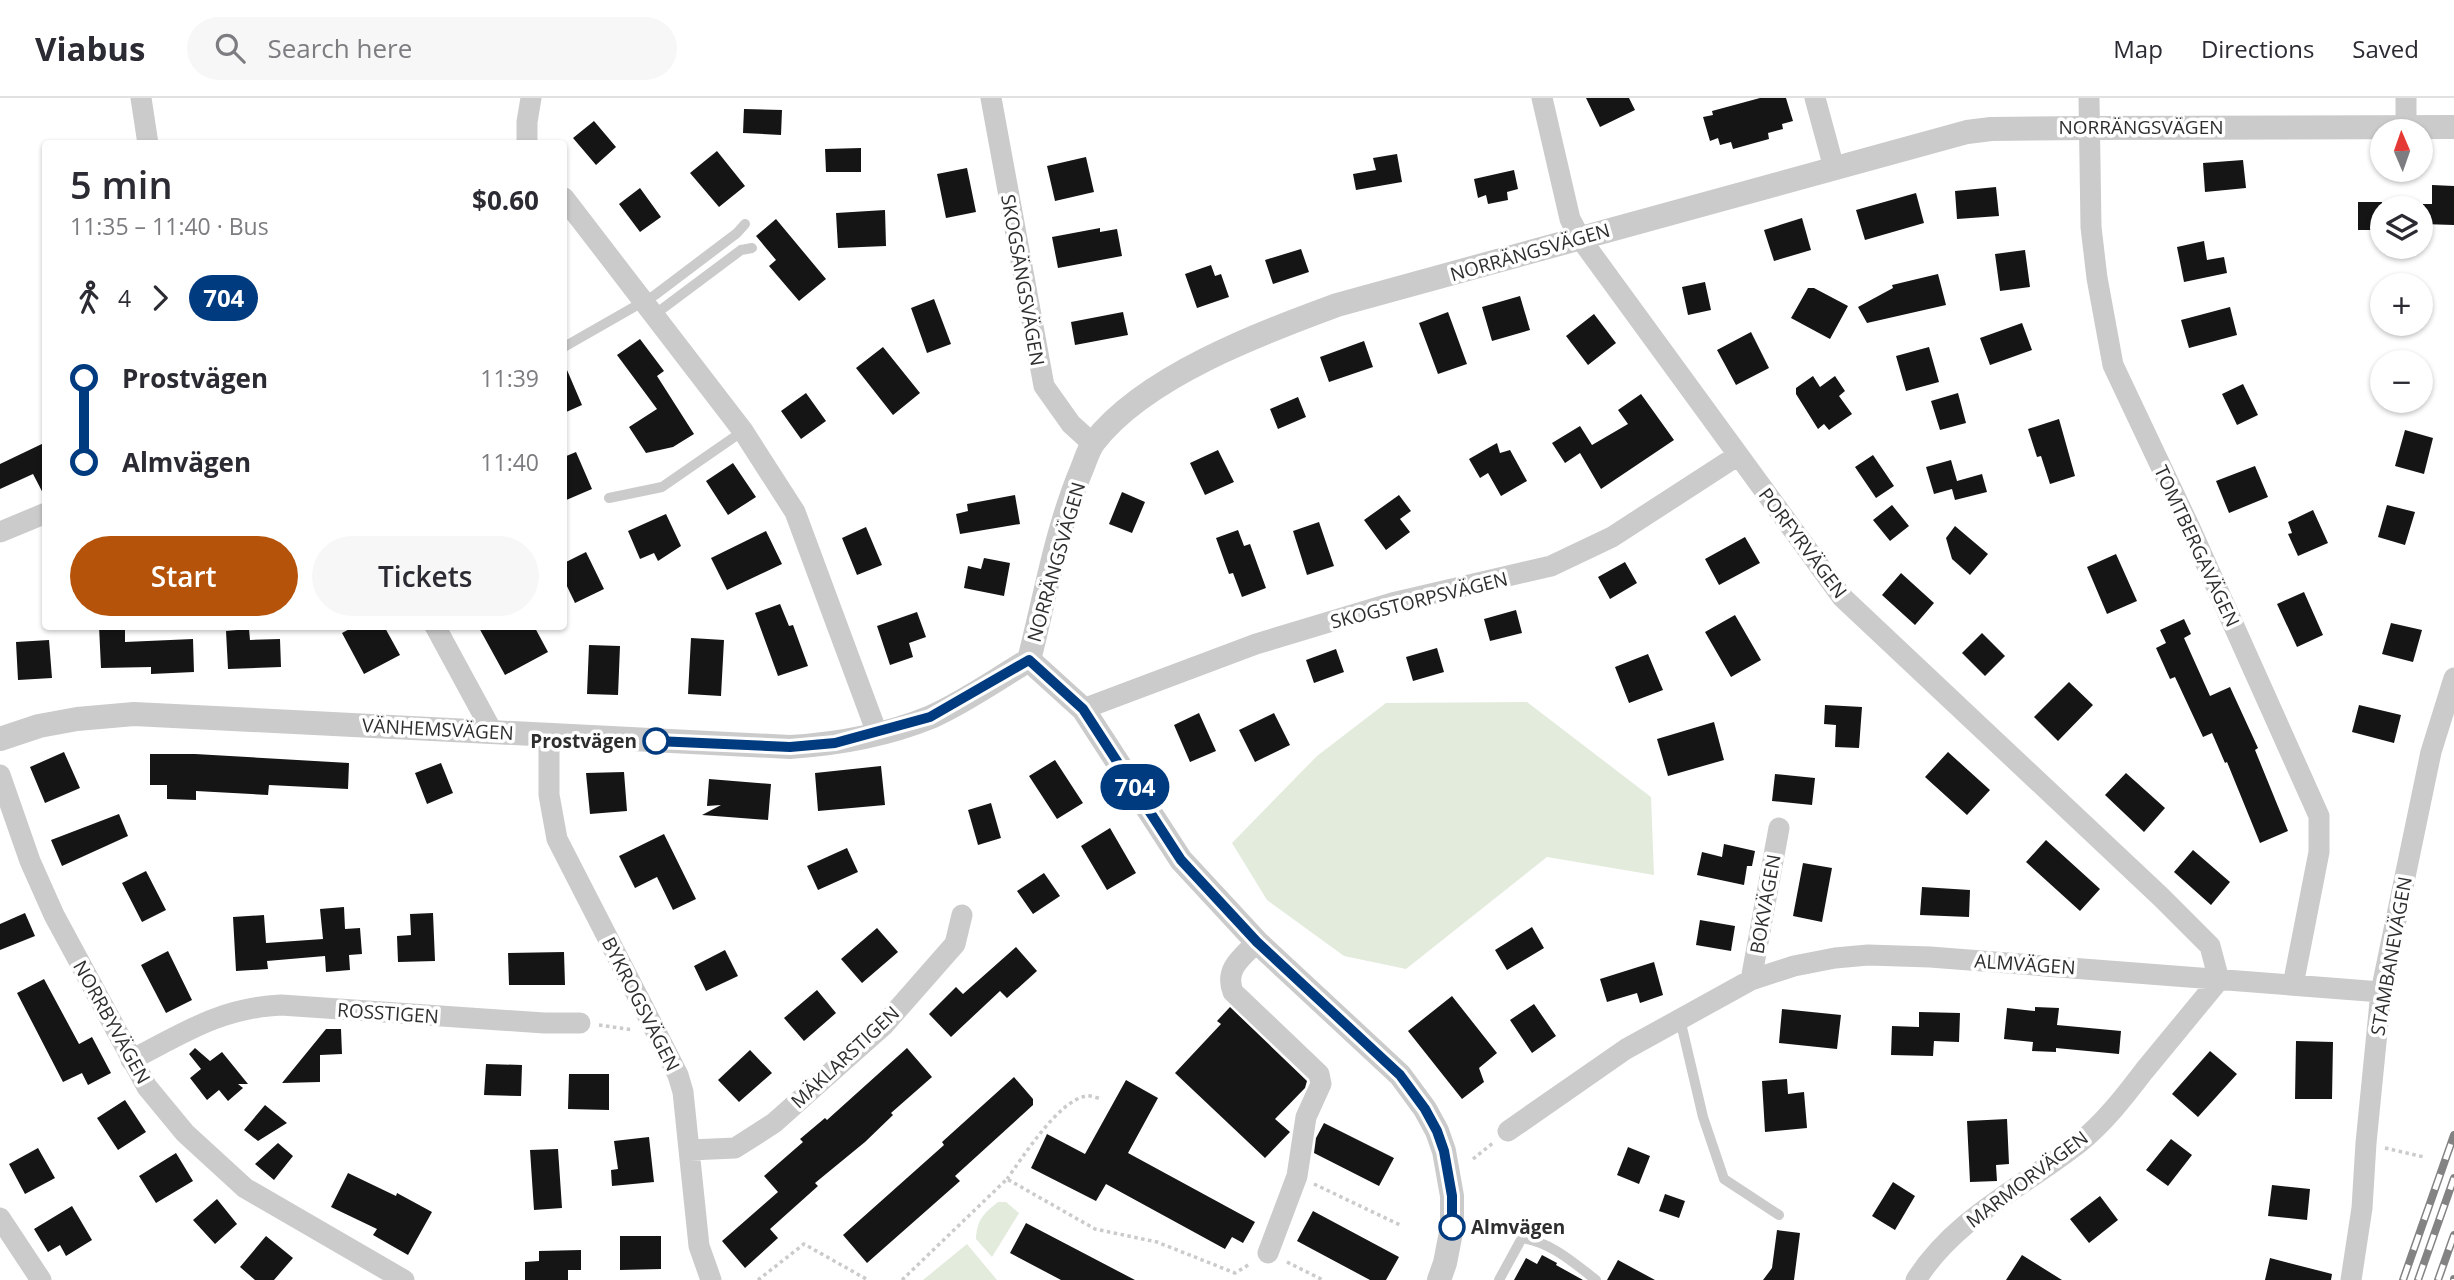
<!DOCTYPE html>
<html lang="en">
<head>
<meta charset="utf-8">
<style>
	:root { --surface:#fff; --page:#f7f7f7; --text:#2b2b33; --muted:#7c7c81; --line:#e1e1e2; --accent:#b45309 }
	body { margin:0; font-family:"Open Sans",sans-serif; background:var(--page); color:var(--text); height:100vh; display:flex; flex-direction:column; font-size:26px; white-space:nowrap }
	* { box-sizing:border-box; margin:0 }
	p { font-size:23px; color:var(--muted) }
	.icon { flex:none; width:38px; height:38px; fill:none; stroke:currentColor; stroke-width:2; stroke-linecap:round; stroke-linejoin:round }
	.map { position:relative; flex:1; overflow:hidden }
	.details { position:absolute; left:42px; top:42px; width:525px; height:490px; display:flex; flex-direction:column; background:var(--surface); border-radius:7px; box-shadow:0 2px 5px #0004 }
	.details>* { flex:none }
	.badge { padding:0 14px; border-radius:23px; font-size:24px; line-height:46px }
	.needle { width:46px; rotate:358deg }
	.fabs { position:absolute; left:2370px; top:21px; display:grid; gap:14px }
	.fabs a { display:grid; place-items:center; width:63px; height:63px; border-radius:50%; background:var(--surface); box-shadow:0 2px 5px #0004; font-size:35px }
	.map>.badge { position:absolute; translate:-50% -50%; box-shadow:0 0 0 4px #fff }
	.legs { display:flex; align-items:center; gap:10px; height:77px; padding:0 28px; font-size:23px }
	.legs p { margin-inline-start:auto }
	.head { display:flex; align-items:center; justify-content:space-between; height:119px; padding:0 28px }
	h1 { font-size:38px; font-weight:600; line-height:52px }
	.action { display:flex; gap:14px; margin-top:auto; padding:14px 28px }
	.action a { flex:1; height:80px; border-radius:42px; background:var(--accent); color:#fff; font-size:28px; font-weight:600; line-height:80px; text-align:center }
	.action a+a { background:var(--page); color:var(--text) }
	ul { padding:0 28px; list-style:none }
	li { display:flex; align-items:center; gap:24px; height:84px; font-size:26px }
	li i { display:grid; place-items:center; width:10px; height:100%; margin:0 9px; background:currentColor }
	li i::after { content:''; width:18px; height:18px; margin:-9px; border:5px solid; border-radius:50%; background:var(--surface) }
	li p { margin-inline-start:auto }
	li:first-child i { background:linear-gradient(#0000 50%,currentColor 0) }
	li:last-child i { background:linear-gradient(currentColor 50%,#0000 0) }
	header { display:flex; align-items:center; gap:42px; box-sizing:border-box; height:98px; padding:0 35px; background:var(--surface); border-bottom:2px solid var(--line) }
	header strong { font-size:33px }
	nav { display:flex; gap:38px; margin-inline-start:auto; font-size:24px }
	.search { width:490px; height:63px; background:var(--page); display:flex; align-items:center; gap:18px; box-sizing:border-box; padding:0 24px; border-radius:38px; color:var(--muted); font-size:26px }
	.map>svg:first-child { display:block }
	.green { fill:#e3ebdd }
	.building { fill:#151515 }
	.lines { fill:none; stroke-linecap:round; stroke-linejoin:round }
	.path { stroke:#cbcbcb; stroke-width:3.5; stroke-dasharray:3.5 3.5; stroke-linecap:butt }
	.service { stroke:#cbcbcb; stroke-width:10 }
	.minor { stroke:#cbcbcb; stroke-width:21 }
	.tertiary { stroke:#cbcbcb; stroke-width:24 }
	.rail-casing { stroke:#838383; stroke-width:8 }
	.rail { stroke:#fff; stroke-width:5; stroke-dasharray:16; stroke-linecap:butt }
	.line-1-casing { stroke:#fff; stroke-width:16 }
	.line-1 { stroke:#003b80; stroke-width:10 }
	.stop-1-dot { fill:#fff; stroke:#003b80; stroke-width:3.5 }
	.labels { text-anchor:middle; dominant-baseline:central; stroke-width:7; stroke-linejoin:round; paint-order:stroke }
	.street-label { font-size:19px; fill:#2e2e2e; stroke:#fff }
	.stop-label { font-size:19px; font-weight:bold; fill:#2e2e2e; stroke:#fff; text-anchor:end }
</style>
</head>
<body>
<header>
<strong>Viabus</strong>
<div class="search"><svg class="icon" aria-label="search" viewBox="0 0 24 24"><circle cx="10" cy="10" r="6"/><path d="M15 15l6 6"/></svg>Search here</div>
<nav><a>Map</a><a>Directions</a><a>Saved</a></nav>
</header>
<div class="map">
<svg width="2454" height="1182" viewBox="0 0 2454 1182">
	<rect width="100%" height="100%" fill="#fff"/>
	<path class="green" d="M1527 604 1651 699 1654 777 1547 759 1406 871 1344 858 1267 802 1232 745 1317 658 1386 605Z
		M998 1104H1006L1019 1115 992 1159 976 1141C977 1122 983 1116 998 1104Z
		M967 1146 997 1182H923Z"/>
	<path class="building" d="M1586 0H1629L1635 12 1600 29Z
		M1760 0H1786L1793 23 1782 26 1783 31 1768 35 1769 41 1733 51 1731 44 1720 47 1718 40 1710 43 1703 19 1713 17 1712 13Z
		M744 11 782 12 781 37 743 35Z
		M594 23 616 49 596 67 573 40Z
		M861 50V74H826L825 51Z
		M717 53 745 88 719 109 690 75Z
		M1397 56 1402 84 1356 92 1353 76 1376 72 1373 60Z
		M1086 59 1094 94 1055 103 1047 68Z
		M2243 62 2246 90 2205 94 2203 65Z
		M967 70 976 114 946 120 937 76Z
		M1514 72 1518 91 1507 94 1508 102 1488 106 1486 97 1478 100 1474 81Z
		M2432 87 2454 88V127L2422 126 2423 106H2432Z
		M1996 89 1999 118 1957 121 1955 93Z
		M640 90 661 119 640 134 619 106Z
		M1916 95 1924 125 1865 142 1856 112Z
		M2358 104H2382V132H2358Z
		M885 112 886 148 838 150 836 115Z
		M1802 120 1811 152 1774 163 1764 132Z
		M776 121 826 181 799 203 769 168 776 162 756 138Z
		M1100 130V134L1117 131 1122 158 1058 170 1052 139Z
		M2204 143 2207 162 2224 159 2227 175 2184 184 2177 149Z
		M1301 151 1309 174 1273 186 1265 162Z
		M2025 152 2030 189 2000 193 1995 156Z
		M1211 167 1215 178 1221 176 1229 199 1197 210 1185 176Z
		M1938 176 1946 207 1867 225 1858 209 1893 190 1892 187Z
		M1705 184 1711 212 1688 217 1682 189Z
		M1808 190H1814L1848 208 1830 241 1791 220Z
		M1520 198 1530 232 1492 243 1482 209Z
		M934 201 951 246 927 255 911 210Z
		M2230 209 2237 237 2189 250 2181 222Z
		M1123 214 1128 237 1075 247 1071 224Z
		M1448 214 1467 266 1438 276 1419 225Z
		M1594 216 1616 245 1588 267 1566 238Z
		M2022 225 2032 252 1990 267 1980 240Z
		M1751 234 1769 270 1736 287 1717 252Z
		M640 241 664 273 657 278 694 336 673 349 646 355 629 329 657 311 617 257Z
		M1364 243 1373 269 1329 284 1320 259Z
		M883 249 920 295 893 317 856 270Z
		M1929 249 1939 284 1906 293 1896 258Z
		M564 265 582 307 564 315Z
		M1813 278 1820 289 1835 278 1845 293 1839 298 1852 316 1829 332 1824 326 1818 331 1796 296V290Z
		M2243 286 2258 317 2237 327 2222 296Z
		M806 295 826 323 801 341 781 313Z
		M1958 295 1966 325 1940 332 1931 303Z
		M1641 296 1674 342 1601 391 1580 355 1565 365 1552 345 1580 328 1592 347 1628 326 1618 312Z
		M1298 299 1306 319 1278 331 1270 311Z
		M2059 321 2075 378 2050 386 2041 358 2037 359 2028 331Z
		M2405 332 2433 340 2424 376 2395 368Z
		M46 344V401L33 376 0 391V366Z
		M1497 345 1500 355 1510 352 1527 383 1501 398 1488 375 1480 380 1469 361Z
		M1218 352 1234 384 1205 397 1190 365Z
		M576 354 592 391 564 403V359Z
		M1873 357 1894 388 1876 400 1855 369Z
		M1951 362 1957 383 1982 376 1987 394 1955 402 1952 391 1934 396 1926 369Z
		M733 365 756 399 728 417 706 383Z
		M2255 368 2268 399 2229 415 2216 383Z
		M1122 394 1145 404 1132 435 1109 426Z
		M1015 397 1020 426 960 436 956 416 968 413 967 406Z
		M1399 397 1411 413 1400 421 1410 434 1386 452 1364 422Z
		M1892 407 1909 428 1890 443 1873 422Z
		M2387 407 2415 414 2405 447 2378 439Z
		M2313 412 2328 445 2298 458 2288 436 2292 435 2288 424Z
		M666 416 681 448 658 463 654 455 640 461 628 433Z
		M1319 424 1334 468 1307 477 1293 433Z
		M1955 428 1988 456 1970 477 1952 461 1946 440Z
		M866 429 882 467 857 477 842 440Z
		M1238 432 1244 448 1250 446 1266 490 1242 499 1233 475 1229 476 1216 440Z
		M766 433 782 466 727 492 711 460Z
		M1745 439 1760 465 1719 487 1705 461Z
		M586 454 604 491 575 505 564 482V465Z
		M2116 456 2137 503 2107 516 2087 469Z
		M984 460 1010 465 1004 498 964 490 968 468 981 471Z
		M1625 464 1637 485 1610 501 1598 479Z
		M1901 475 1934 505 1915 527 1882 497Z
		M2304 494 2323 537 2297 549 2277 506Z
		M780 506 789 528 793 527 808 568 778 578 755 515Z
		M1516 512 1522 535 1490 543 1484 521Z
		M917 514 926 539 909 545 913 559 890 567 877 528Z
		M1735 517 1761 562 1731 579 1705 534Z
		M2184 521 2191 536 2184 540 2210 598 2230 589 2258 650 2255 652 2288 733 2260 745 2227 664 2225 665 2212 635 2203 639 2175 579 2170 581 2156 550 2166 545 2160 532Z
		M2391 525 2422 532 2413 564 2382 556Z
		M99 528H125V544L193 541 194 574 151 576V569L101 570Z
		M355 528H384L400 557 364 576 342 535Z
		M478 528H534L548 554 505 577Z
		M249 531 250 542 280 541 281 569 228 571 226 533Z
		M1982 535 2005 558 1985 578 1962 555Z
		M691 540 724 542 721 598 688 596Z
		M49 542 52 580 18 582 16 544Z
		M589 547 620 548 618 597 587 596Z
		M1437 550 1444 574 1413 583 1406 559Z
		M1336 551 1344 574 1314 585 1306 562Z
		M1648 556 1663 592 1629 605 1615 569Z
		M2069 584 2093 607 2058 643 2034 619Z
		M1825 607 1862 609 1859 650 1835 649 1836 627 1824 626Z
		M2359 607 2401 617 2394 645 2352 634Z
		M1199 615 1216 653 1190 664 1174 627Z
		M1274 615 1290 647 1255 664 1239 632Z
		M1714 624 1724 662 1668 678 1657 641Z
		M64 654 80 690 45 705 30 669Z
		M1948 654 1990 692 1967 717 1925 679Z
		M150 656H195L349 665 348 691 269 687 268 697 196 693V702L167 701V687H150Z
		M1055 662 1083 705 1057 721 1029 678Z
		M441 665 453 695 427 706 415 675Z
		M881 668 885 707 818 713 815 675Z
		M624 674 627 713 590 716 586 675Z
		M2126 675 2165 710 2144 734 2105 697Z
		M1775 676 1815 680 1812 707 1772 703Z
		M709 681 771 686 768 722 702 717 721 707 707 708Z
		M991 705 1001 740 978 747 968 712Z
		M119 716 128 738 62 768 51 742Z
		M1110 730 1136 775 1107 792 1081 748Z
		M664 736 696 801 673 812 657 779 635 790 619 758Z
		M2046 742 2100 791 2080 813 2026 764Z
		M1724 746 1755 753 1752 768H1747L1744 787 1697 777 1702 754 1722 759Z
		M847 750 858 774 818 792 807 768Z
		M2193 752 2230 784 2211 807 2174 774Z
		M1803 765 1832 770 1822 824 1793 818Z
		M146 773 166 812 142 824 122 785Z
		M1044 775 1060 798 1033 816 1017 793Z
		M1922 789 1970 792 1969 819 1920 817Z
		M344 809 345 831 360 830 362 856 349 857 350 872 326 874 325 858 267 863 268 871 236 873 233 819 264 817 266 845 323 841 320 811Z
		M25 815 35 838 0 852V826Z
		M433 815 435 863 398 864 397 838 411 837 410 816Z
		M1700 822 1735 828 1731 853 1696 847Z
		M1532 829 1544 850 1507 872 1495 852Z
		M877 830 898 854 862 885 841 861Z
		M1016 849 1037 873 1007 900 1000 893 951 939 929 916 956 889 963 896Z
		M725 852 738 878 706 893 694 868Z
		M168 853 192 902 166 915 141 867Z
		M564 854 565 887H509L508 855Z
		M1654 864 1663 897 1640 905 1637 895 1607 904 1600 881Z
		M44 881 79 946 92 939 111 975 88 987 82 975 63 984 17 895Z
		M817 892 836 915 804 943 784 920Z
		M1452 898 1497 955 1479 970 1484 984 1462 1001 1408 933Z
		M1534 906 1556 938 1532 955 1510 922Z
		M1230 909 1307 983 1305 990 1275 1021 1290 1034 1265 1060 1175 975 1221 926 1217 923Z
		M2035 909 2059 910 2057 927 2121 933 2119 956 2056 950V954L2032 953 2033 944 2004 941 2007 910 2035 913Z
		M1782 911 1841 917 1837 951 1779 945Z
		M1919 914 1960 915 1959 944 1934 943 1933 958 1891 957 1892 928 1919 929Z
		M326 931H341L342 956 320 957V984L282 985Z
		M2296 943 2333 944 2332 1001H2295Z
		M195 950 210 963 222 954 248 986H238L243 990 228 1003 219 992 207 1002 190 980 201 971 189 956Z
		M907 950 932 979 891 1015 893 1017 865 1044 815 1085 818 1088 770 1131 778 1140 745 1170 722 1143 778 1094 764 1078 803 1044 800 1041 825 1020 827 1022Z
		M750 952 772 975 739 1004 718 982Z
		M2210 953 2237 976 2198 1019 2172 996Z
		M486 966 522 967 521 998 484 997Z
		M569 976H609V1012L568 1011Z
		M1014 979 1033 1001V1007L955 1078 960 1083 867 1165 843 1137 944 1047 942 1044Z
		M1787 981 1788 996 1804 994 1807 1030 1765 1034 1762 983Z
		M1126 982 1158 1000 1128 1055 1255 1124 1243 1145 1232 1139 1225 1151 1106 1086 1096 1103 1031 1070 1047 1036 1085 1056Z
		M125 1002 146 1034 118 1052 97 1020Z
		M265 1007 287 1025 258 1043 244 1032Z
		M2007 1021 2009 1066 1996 1067 1997 1083 1970 1084 1967 1023Z
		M1324 1025 1394 1060 1379 1088 1314 1055 1316 1040Z
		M649 1039 654 1084 612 1088 611 1072 618 1071 614 1043Z
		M2171 1041 2192 1057 2168 1088 2146 1072Z
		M278 1045 293 1058 274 1082 255 1066Z
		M1628 1049 1650 1058 1639 1086 1617 1077Z
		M38 1050 55 1080 25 1096 9 1066Z
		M558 1051 562 1110 534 1112 530 1052Z
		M176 1055 193 1083 156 1105 139 1078Z
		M348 1075 396 1098 397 1095 432 1114 408 1157 373 1137 377 1131 331 1109Z
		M1893 1084 1915 1098 1895 1132 1872 1118Z
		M2272 1087 2310 1091 2307 1122 2268 1118Z
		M1665 1096 1685 1103 1679 1120 1659 1113Z
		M2100 1098 2118 1122 2089 1145 2070 1121Z
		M217 1101 237 1126 215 1146 193 1122Z
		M72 1108 92 1142 66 1158 60 1147 48 1154 34 1131Z
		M1313 1113 1399 1159 1386 1182H1370L1297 1143Z
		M1026 1125 1135 1182H1061L1010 1155Z
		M1777 1132 1800 1135 1794 1182H1763L1772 1170Z
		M266 1138 293 1160 274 1182H255L240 1169Z
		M620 1138H661V1171L620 1172Z
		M581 1152V1172H568V1182H525V1164L539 1163V1153Z
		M1542 1157 1557 1165 1556 1167 1583 1182H1514L1526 1160 1537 1166Z
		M2022 1157 2062 1182H2006Z
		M2270 1160 2332 1176 2331 1182H2265Z
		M1618 1162 1655 1182H1607Z"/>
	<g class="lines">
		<path class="path" d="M599 927 633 932
			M2385 1050 2424 1059
			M1473 1061 1493 1045
			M1007 1081C1023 1059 1058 1003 1086 998 1090 997 1097 1000 1102 1001
			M1314 1086 1400 1127
			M1287 1164 1323 1182
			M758 1182 804 1146 868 1182
			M902 1182 1007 1081 1095 1131 1157 1144 1235 1175 1250 1166"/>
		<path class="service" d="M654 217 741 152 752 150
			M564 249 655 197 737 135 745 126
			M609 400 662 389 743 333
			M1680 921 1703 1019 1724 1081 1779 1117
			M1499 1182 1522 1140C1551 1144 1574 1165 1596 1182"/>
		<path class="minor" d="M141 0 148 46
			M991 0 1044 288 1071 326 1093 346
			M1542 0 1570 121 1580 140 1842 499 2161 799 2210 848 2219 882C2194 912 2169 943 2144 973 2125 998 2104 1025 2079 1045 2023 1089 1955 1120 1916 1182
			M1815 0 1834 70
			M2089 0 2091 129 2097 180 2113 267 2190 430 2319 718V754L2293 887
			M2406 28V0
			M527 46V24L531 0
			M564 100 743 333 795 414 877 635
			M0 434 46 415
			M435 528 492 633
			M1083 611 1256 546 1392 505 1551 468 1612 439 1737 358
			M549 638V697L557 741 678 977 683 994 699 1148 711 1182
			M0 677 30 763 54 817 147 989 185 1035 245 1090 404 1182
			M1257 844C1242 859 1224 871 1233 894L1319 976 1321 986 1306 1019 1297 1078 1268 1155
			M1751 882 1779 730
			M131 962C184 935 220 910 281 907L544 925H580
			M1508 1033 1626 951 1751 882 1794 868 1835 860 1868 857 1930 859 2381 894
			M690 1052 735 1050 774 1025 883 928 955 846 962 817
			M0 1120 41 1182
			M2351 1182 2362 1110 2366 1045 2381 894 2431 654 2454 580"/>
		<path class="tertiary" d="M1029 562C1045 500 1056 433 1081 373 1085 364 1088 352 1094 344 1145 278 1261 235 1337 207L1967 34 1991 31 2089 30 2454 29
			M1029 562 1083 611 1181 762 1257 844 1400 977 1425 1011 1437 1033 1444 1053 1452 1098V1129L1445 1165 1439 1182
			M0 641 39 628 77 621 134 616 790 649C837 646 887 637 931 619 965 604 997 581 1029 562"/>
		<g class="rail-casing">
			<path id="rail" d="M2403 1182 2454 1037
				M2418 1182 2454 1080
				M2438 1182 2454 1137
				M2454 1182V1181"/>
		</g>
		<use href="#rail" class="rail"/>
	</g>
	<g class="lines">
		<g class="line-1-casing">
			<path id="line-1" d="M656 643 790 649 835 645 930 619 1029 562 1083 611 1181 762 1257 844 1400 977 1425 1011 1437 1033 1444 1053 1452 1098V1129"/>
		</g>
		<use href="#line-1" class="line-1"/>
	</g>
	<g class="stop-1-dot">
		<circle cx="656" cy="643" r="12"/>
		<circle cx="1452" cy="1129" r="12"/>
	</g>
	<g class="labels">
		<g class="street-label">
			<text x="2141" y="29">NORRÄNGSVÄGEN</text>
			<text transform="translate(1530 154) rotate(-16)">NORRÄNGSVÄGEN</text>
			<text transform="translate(1023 182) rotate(80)">SKOGSÄNGSVÄGEN</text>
			<text transform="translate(1803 445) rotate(53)">PORFYRVÄGEN</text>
			<text transform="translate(2197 448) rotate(65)">TOMTBERGAVÄGEN</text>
			<text transform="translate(1056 464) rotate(-74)">NORRÄNGSVÄGEN</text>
			<text transform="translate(1419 502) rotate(-14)">SKOGSTORPSVÄGEN</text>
			<text transform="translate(438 631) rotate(3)">VÄNHEMSVÄGEN</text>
			<text transform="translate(1765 806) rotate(-80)">BOKVÄGEN</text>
			<text transform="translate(2391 858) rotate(-80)">STAMBANEVÄGEN</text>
			<text transform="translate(2025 866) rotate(4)">ALMVÄGEN</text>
			<text transform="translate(641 906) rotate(63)">BYKROGSVÄGEN</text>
			<text transform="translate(388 915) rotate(4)">ROSSTIGEN</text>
			<text transform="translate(112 924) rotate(61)">NORRBYVÄGEN</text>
			<text transform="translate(845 959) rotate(-43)">MÄKLARSTIGEN</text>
			<text transform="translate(2027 1081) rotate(-37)">MARMORVÄGEN</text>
		</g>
		<g class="stop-label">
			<text x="637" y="643">Prostvägen</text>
			<text x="1471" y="1129" text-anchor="start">Almvägen</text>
		</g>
	</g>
</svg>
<div class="fabs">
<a><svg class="needle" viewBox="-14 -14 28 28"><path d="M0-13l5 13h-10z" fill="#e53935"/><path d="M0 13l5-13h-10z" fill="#7c7c81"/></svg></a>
<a><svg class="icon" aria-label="layers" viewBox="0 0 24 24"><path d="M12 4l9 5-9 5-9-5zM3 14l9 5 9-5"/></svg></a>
<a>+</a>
<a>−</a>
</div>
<b class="badge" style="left:1135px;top:689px;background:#003b80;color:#fff">704</b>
<section class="details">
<div class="head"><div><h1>5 min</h1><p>11:35 – 11:40 · Bus</p></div><b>$0.60</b></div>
<div class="legs"><svg class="icon" aria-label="walk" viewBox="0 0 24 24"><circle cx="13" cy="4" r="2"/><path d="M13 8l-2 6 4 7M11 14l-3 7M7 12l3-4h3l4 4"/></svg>4<svg class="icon" aria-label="forward" viewBox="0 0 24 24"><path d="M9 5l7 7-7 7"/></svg><b class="badge" style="background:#003b80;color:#fff">704</b></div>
<ul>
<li><i style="color:#003b80"></i><b>Prostvägen</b><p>11:39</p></li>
<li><i style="color:#003b80"></i><b>Almvägen</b><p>11:40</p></li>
</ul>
<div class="action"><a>Start</a><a>Tickets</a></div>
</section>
</div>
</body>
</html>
